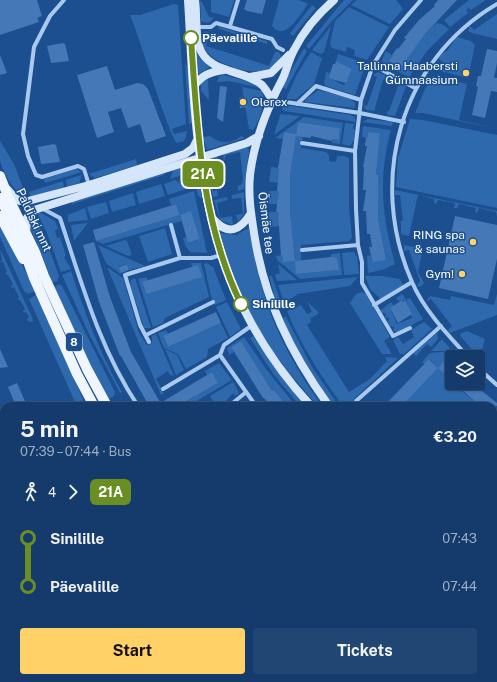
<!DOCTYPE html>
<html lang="en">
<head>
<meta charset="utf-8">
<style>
	:root { --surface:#143b6b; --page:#214673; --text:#f1f3f6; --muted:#9dadc1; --line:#33557e; --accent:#ffd166 }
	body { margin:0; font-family:"Public Sans",sans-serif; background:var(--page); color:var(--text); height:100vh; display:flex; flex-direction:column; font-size:15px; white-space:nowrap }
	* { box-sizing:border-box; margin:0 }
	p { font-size:13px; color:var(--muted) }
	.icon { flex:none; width:22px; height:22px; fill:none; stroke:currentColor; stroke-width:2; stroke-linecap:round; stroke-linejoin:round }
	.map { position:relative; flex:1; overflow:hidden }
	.side { position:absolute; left:0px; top:402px; width:497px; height:280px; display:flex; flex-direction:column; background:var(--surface); border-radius:12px 12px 0 0; box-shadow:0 1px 3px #0004,0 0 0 1px var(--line) }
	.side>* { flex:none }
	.badge { padding:0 8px; border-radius:6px; font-size:14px; line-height:26px }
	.controls { position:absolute; left:445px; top:350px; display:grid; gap:8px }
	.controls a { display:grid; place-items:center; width:40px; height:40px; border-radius:4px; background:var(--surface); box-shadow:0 1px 3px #0004,0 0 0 1px var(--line); font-size:20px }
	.map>.badge { position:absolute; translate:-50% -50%; box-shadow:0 0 0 2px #fff }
	.legs { display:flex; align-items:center; gap:6px; height:44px; padding:0 20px; font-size:13px }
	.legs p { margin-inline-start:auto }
	.head { display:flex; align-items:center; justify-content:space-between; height:68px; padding:0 20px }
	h1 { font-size:22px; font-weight:700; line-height:30px }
	.cta { display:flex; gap:8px; margin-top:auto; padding:8px 20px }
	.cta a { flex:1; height:46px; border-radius:4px; background:var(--accent); color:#111; font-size:16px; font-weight:700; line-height:46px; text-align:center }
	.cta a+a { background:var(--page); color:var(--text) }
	ul { padding:0 20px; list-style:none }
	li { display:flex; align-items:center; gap:14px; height:48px; font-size:15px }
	li i { display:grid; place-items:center; width:6px; height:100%; margin:0 5px; background:currentColor }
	li i::after { content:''; width:10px; height:10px; margin:-5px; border:3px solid; border-radius:50%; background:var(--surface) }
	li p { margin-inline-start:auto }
	li:first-child i { background:linear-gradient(#0000 50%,currentColor 0) }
	li:last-child i { background:linear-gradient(currentColor 50%,#0000 0) }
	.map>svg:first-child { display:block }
	.green { fill:#2e69ad }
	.building { fill:#4478b7 }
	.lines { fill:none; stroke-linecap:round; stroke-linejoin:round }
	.street { stroke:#a9c9ee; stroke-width:4 }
	.secondary { stroke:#d6e6fa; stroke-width:8 }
	.primary { stroke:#f0f6ff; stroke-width:10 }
	.line-1-casing { stroke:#fff; stroke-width:9 }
	.line-1 { stroke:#6b8e23; stroke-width:6 }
	.stop-1-dot { fill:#fff; stroke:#6b8e23; stroke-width:2 }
	.poi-dot { fill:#ffd166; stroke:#1b4f8f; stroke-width:1.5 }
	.labels { text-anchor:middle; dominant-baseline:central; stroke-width:3; stroke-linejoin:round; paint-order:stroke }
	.shield { fill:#1b4f8f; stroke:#bbcadd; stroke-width:1 }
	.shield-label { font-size:11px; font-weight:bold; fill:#fff }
	.stop-label { font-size:12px; font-weight:bold; fill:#fff; stroke:#1b4f8f; text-anchor:start }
	.poi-label { font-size:12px; fill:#fff; stroke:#1b4f8f; text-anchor:end }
	.street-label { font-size:12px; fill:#fff; stroke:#1b4f8f }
</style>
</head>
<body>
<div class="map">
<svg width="497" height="682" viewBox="0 0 497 682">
	<rect width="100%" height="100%" fill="#1b4f8f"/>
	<path class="green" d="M211 0H234L229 17 211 12Z
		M279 0H299L308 4C301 13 285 43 272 26Z
		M344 0H353L331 22 309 49 306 46Z
		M357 0H396L403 9 390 24 351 5Z
		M469 0H486L471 10 469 8 466 10 468 13 450 27 444 20Z
		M200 1 202 2 209 17 214 18 210 22 206 23 201 21Z
		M174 4 178 5 186 124 172 129 174 134 187 131 186 137 184 141 177 143C170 139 138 32 130 15H140Z
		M312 5 316 8 293 36 290 33 291 32Z
		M349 7 389 27 367 60 354 56 355 50 347 47 346 52 332 48 330 44 335 21Z
		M497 14V39L472 33 468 31 470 26 474 30Z
		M436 23 442 24 449 29 427 51 409 77 383 64 382 60 386 51 393 56 400 68 425 34Z
		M331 26 324 52 321 54 312 50Z
		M219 27 267 41V44L219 29Z
		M205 31 209 33 206 46 269 66 275 52H279L281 56C278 62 275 67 269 70 254 76 217 65 207 52 203 47 202 41 202 34Z
		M457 37 471 41 475 45 468 78 436 70 443 62 438 58 444 52 447 51Z
		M304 48 307 51 286 89 282 87Z
		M196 49 200 59 210 67 197 75Z
		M311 52 322 58 314 84 296 99H286L297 74Z
		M338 54 366 63 355 95 326 86 324 83 326 72 330 73 331 79 344 85 352 69 336 61Z
		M185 62 189 73 192 122 189 125Z
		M378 72 385 75 387 79 383 80 375 108V111L366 110 364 105 367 106 377 77 373 75Z
		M224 75 249 82 260 88 229 81 217 82 219 76Z
		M433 76 467 84 459 120 497 129 423 113H415L425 89Z
		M206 79 208 80 209 100 201 91V82Z
		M396 83H400L406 86 395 116 388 115 386 112 389 111 398 86Z
		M242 87 262 91C266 101 260 121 253 130L249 129Z
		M318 90 350 98 355 103V108L305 102V100Z
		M283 105 351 115 355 118 356 122 284 111 282 109Z
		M281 114 300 116 274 135 280 115Z
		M304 117 343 123 340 144 332 143V139L339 140 340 128 298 122 296 134 303 135 301 148 326 152 329 155V161L336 162 337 156H344L349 158V208L352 237 349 241 301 245V261L296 274 339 270 331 257V254L340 253 342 275 300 279 277 260 276 256 283 255V262L295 261 291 219H290V176L296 134 284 132 283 139 275 138Z
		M368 119 393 122 392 126 362 122Z
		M410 119 423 120 497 135V208L396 187 398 158Z
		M345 123 355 124 353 126V129L355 130 354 140 350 146 342 144Z
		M363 126 391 130C378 178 382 216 395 264L382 270 368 273 367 256 372 255 386 260 378 218V175H376L380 133 368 132V138L362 137Z
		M210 136C220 144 231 144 241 136L245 138 207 150 203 137Z
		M0 141 14 164 27 198C16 196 2 171 0 160 0 154 0 147 0 141Z
		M247 147 249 150 244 189 238 191V186L242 184 243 179 240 152 226 155 224 161 223 156 227 152Z
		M217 156 218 160 216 161 214 158 209 161 213 191 217 190 218 196 213 197 206 163 208 159Z
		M136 159 137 165 95 178 89 174Z
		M185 166H188L189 173 170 179 173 170Z
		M191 167 197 174 203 199 198 196Z
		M271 167 279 168V183L269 182Z
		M76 169 82 172 45 183 44 179Z
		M164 173V175L72 204V201Z
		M82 175 79 183 67 187 66 180Z
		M175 180 189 188 168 195 164 184Z
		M63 181 64 187 31 198 29 192Z
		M161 184 165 196 139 204 136 192Z
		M395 190 497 211V217L496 212 479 208 477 213 475 212 476 208 459 204 457 208H454L455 203 438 200 436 204 434 203V199L418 195 409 236 401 234V223L399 222 403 220 400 195H395Z
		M194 191 207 253C191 252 188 256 183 238L187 237 189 243 200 239 191 212 180 215 182 221 178 222 103 244 96 241 180 215 176 204 171 205 169 199Z
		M269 191H279L278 204H269Z
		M244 192V214L238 222 236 215 243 214 241 198 232 199V195Z
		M133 193 136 205 112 212 109 201Z
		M227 197 228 200 217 203 220 218 232 216 233 224 232 225 220 220 214 200Z
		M106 202 109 213 91 219 87 207Z
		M85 208 88 220 68 222V215Z
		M39 212 55 221 58 229 55 230 57 238 60 237 66 256 64 257 71 269 61 272 47 233 37 213Z
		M269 212H278L280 226 270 227Z
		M33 215 45 237 59 276 57 281 52 283 41 252 31 230 29 225Z
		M88 223 74 241 71 225Z
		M0 224 36 291 28 294 24 291 0 237Z
		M165 228 172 254 148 262 139 236Z
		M249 228C253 250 257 272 264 294 276 335 298 372 322 406H318C290 375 264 343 245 305 234 282 227 258 220 233L236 235Z
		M125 240 127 241 132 255 128 256 106 246Z
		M98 245 145 266 129 270 127 264 119 266 122 275 106 263Z
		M404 245 423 249 418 272 424 283 420 287 417 286 420 281 409 250 404 251Z
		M0 249 32 317 33 321 31 322 28 321 27 319 29 317 26 312 24 313 23 311 25 309 20 300H18L19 297 14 287 12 288 11 286 13 284 8 275H7L5 273 7 272 3 262H0L2 260Z
		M354 252 357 257 359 274 344 275 342 253Z
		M191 263H201L209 297 165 318 163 323 153 327 138 279 147 277 148 281 142 283 146 294 192 267Z
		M207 263 213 267 226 300 215 305 211 296 204 264Z
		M278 264 297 280 277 281 275 275 280 273Z
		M107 267 123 278 139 333 147 345 152 343V336L156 334 174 376 170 375 168 371 156 379 164 393 161 395Z
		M71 271C85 313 100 354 122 392L120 393 89 334 62 275Z
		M269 276H272L282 306H277L273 296 274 293Z
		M365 276H382L400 279 403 285 381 299 370 289Z
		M358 277 350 286 298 294 287 301V304L285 305 278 285Z
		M135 278 151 328H144L130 284 131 280Z
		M59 284 62 286 115 392 114 396 109 399 93 371 54 287Z
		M362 292 366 294 390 337 384 341 392 354H382L350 303 356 294Z
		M37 294 83 399 84 406H77L75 402 29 299Z
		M402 294 406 300 410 298 423 319 399 332 393 331 394 327 390 326 388 322 389 318 385 317 386 314 381 312V310L391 302 394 306 390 308 397 324 412 318 406 300 398 301 396 298Z
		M497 294V315L450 333 448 330 452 326 431 299 426 301 430 296 450 300 451 296 494 305Z
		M307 301 319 313 310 319 311 322 307 325 349 392 370 379 387 361 385 357 398 358 353 400 356 406H343C321 376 301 346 287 311L301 305 307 314 312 312Z
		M227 302 241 329 230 337 216 307Z
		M286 317 312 367 339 406H333L295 346 282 318Z
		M424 322 432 329 404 354H400L393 340 398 337 403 344 414 337 411 330Z
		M221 323 228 338 208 349 207 357 186 369 178 354 164 348 158 333 166 330 168 334 163 337 168 347Z
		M467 331 485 339 480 358 461 337 460 334Z
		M437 333 438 339 431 347 427 344 416 356 413 353Z
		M253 336 273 365 307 406H300L274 375 250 338Z
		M244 337 266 369 296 406H287L274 390 272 391 241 341 231 347 234 352 229 355 227 348Z
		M442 339 452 351H431Z
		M165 349 177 355 184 370 176 375Z
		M441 352 448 353 457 357H452V363L447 358 439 368 452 383 480 406H402L438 368 430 359 424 364 422 362 430 353Z
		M219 363 232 380 188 406H178L218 383 212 372 207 375 205 371Z
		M233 382 239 393 235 396 233 393 221 406H216L210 396Z
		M0 427 4 431V468L0 469Z
		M493 449 497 455V486L493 484Z
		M497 618V664L495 670 493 669V626Z
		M4 621V678H33L29 682H0V627Z
		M154 678H314L315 682H156Z"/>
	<path class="building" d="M0 0H37L42 16 37 18 39 22 0 35Z
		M247 0H266L262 14 247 11 244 9Z
		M438 0H457L425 34 400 69 389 61 393 56 392 55 397 48 398 49 406 39 404 38 419 20 435 6 434 5Z
		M63 43 65 44 69 61 51 63 47 46Z
		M487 49 497 51V63L494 78H497V92L491 91 485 118 472 115 478 87 476 86 478 76H481Z
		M0 55 7 73 0 75Z
		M336 61 352 69 346 83 331 79 329 77 333 64H335Z
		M107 66 115 90 137 83 143 84 148 89 166 136 146 143 140 124 128 128 121 108 108 112 114 132 97 138 77 75Z
		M220 86 227 87 223 122 217 118Z
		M245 97 247 107 240 108 239 98Z
		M298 122 340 128 339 140 332 139V141L311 136V138L296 136 290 176V219H291L295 261 283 262V255L281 256 278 212H276L279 191H277L279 168H278L284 132 296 134Z
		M368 132 380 133 376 175H378V218L386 260 373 262 369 247H372L370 234H367L366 211H363L366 190H363L364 167H363L367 146H365L366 137 368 138Z
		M54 144 56 145 60 162 41 164 38 147Z
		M176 204 180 215 96 241 93 230Z
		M191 211 200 239 188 243 180 215Z
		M455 216 497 225V259L488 299 439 288Z
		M94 242 110 297 131 352 160 402 155 406H149L121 356H120L99 302 83 245Z
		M331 257 337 258 339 270 296 274 295 261Z
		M127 264 129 270 121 273 119 267Z
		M198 265 202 277 146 294 142 282Z
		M402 300 403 302 405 300 412 314 398 323 390 308Z
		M216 312 221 323 168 347 163 336Z
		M241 341 272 391 274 390 287 406H271L264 398H263L231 347Z
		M0 349 8 367 0 368Z
		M447 358 452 363V381L438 368Z
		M429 359 438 368 402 406H384Z
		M212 372 218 383 178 406H164L162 402Z
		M17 383 27 406H16L8 387Z
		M454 383H472L497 403V406H480Z"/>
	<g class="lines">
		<path class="street" d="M64 0 50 16 34 47 23 134 28 156 36 175 42 177 78 166 84 169 89 185
			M230 26 238 0
			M196 27H211L216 23 272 39 277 47 283 50
			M373 65 415 88
			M272 100 360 113 404 122
			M297 104 316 86 361 100
			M302 143 355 151
			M44 207 45 210 60 218C82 284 99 347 138 406
			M171 225 180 258
			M302 250 358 245
			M374 305 412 282
			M251 326 224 345 220 355 256 406
			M410 328 393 336 362 283V262L358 245 356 209 355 151 361 100 373 65 395 30 421 0
			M146 335 213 302
			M149 342 140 325 125 275 180 258H211L221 255
			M468 357C447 334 424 310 412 282 367 180 400 61 497 4
			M478 368 497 385
			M163 389 220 355
			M356 401 441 326
			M229 406 245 393
			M493 491 497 494
			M493 597 497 599
			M470 678 490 681 497 679
			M333 682 336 678"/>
		<path class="secondary" d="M188 0C191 47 192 95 198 142 210 245 240 329 311 406
			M195 0C197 14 195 32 199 46 207 74 244 69 262 85 266 89 269 95 272 100
			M250 77 271 73 289 55
			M194 86C202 75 210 72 224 70
			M7 189 15 198 20 201H28L89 185 185 154 193 148 197 140
			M213 219C228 236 240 231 251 213
			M26 233 27 218 34 210 247 143 259 136
			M329 406C290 352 264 299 254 233 251 214 248 195 250 175 254 141 267 108 283 78 287 69 289 59 294 50 303 32 319 13 334 0
			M493 549 497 551"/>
		<path class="primary" d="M0 176 9 199 35 252 44 276 87 369 107 406
			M0 198 21 239
			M0 216 23 259
			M18 234 34 278 77 374 94 406
			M354 678 358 682"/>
	</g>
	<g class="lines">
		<g class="line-1-casing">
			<path id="line-1" d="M191 38C197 128 201 222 241 304"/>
		</g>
		<use href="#line-1" class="line-1"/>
	</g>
	<g class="stop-1-dot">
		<circle cx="191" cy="38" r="7"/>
		<circle cx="241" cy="304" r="7"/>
	</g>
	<g class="poi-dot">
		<circle cx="466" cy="73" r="4"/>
		<circle cx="243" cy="102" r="4"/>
		<circle cx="473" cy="242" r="4"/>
		<circle cx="462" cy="274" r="4"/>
	</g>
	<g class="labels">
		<rect class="shield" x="66" y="333" width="16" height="18" rx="3"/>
		<g class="shield-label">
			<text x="74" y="342">8</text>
		</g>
		<g class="stop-label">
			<text x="202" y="38">Päevalille</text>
			<text x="252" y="304">Sinilille</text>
		</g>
		<g class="poi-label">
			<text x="458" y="66">Tallinna Haabersti<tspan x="458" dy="14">Gümnaasium</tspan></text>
			<text x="251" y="102" text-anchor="start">Olerex</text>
			<text x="465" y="235">RING spa<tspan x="465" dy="14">&amp; saunas</tspan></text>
			<text x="454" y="274">Gym!</text>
		</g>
		<g class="street-label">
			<text transform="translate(34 220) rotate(65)">Paldiski mnt</text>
			<text transform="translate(266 223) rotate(83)">Õismäe tee</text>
		</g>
	</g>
</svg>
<div class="controls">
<a><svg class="icon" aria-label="layers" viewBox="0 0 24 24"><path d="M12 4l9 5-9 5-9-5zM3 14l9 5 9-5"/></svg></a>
</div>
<b class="badge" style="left:203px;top:174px;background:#6b8e23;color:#fff">21A</b>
<section class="side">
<div class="head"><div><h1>5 min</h1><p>07:39 – 07:44 · Bus</p></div><b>€3.20</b></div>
<div class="legs"><svg class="icon" aria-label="walk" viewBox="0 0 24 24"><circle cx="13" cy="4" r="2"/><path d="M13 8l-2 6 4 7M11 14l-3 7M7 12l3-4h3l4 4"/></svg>4<svg class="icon" aria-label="forward" viewBox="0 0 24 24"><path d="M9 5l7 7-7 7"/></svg><b class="badge" style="background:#6b8e23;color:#fff">21A</b></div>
<ul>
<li><i style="color:#6b8e23"></i><b>Sinilille</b><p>07:43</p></li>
<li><i style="color:#6b8e23"></i><b>Päevalille</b><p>07:44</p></li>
</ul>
<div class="cta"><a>Start</a><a>Tickets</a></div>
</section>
</div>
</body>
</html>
